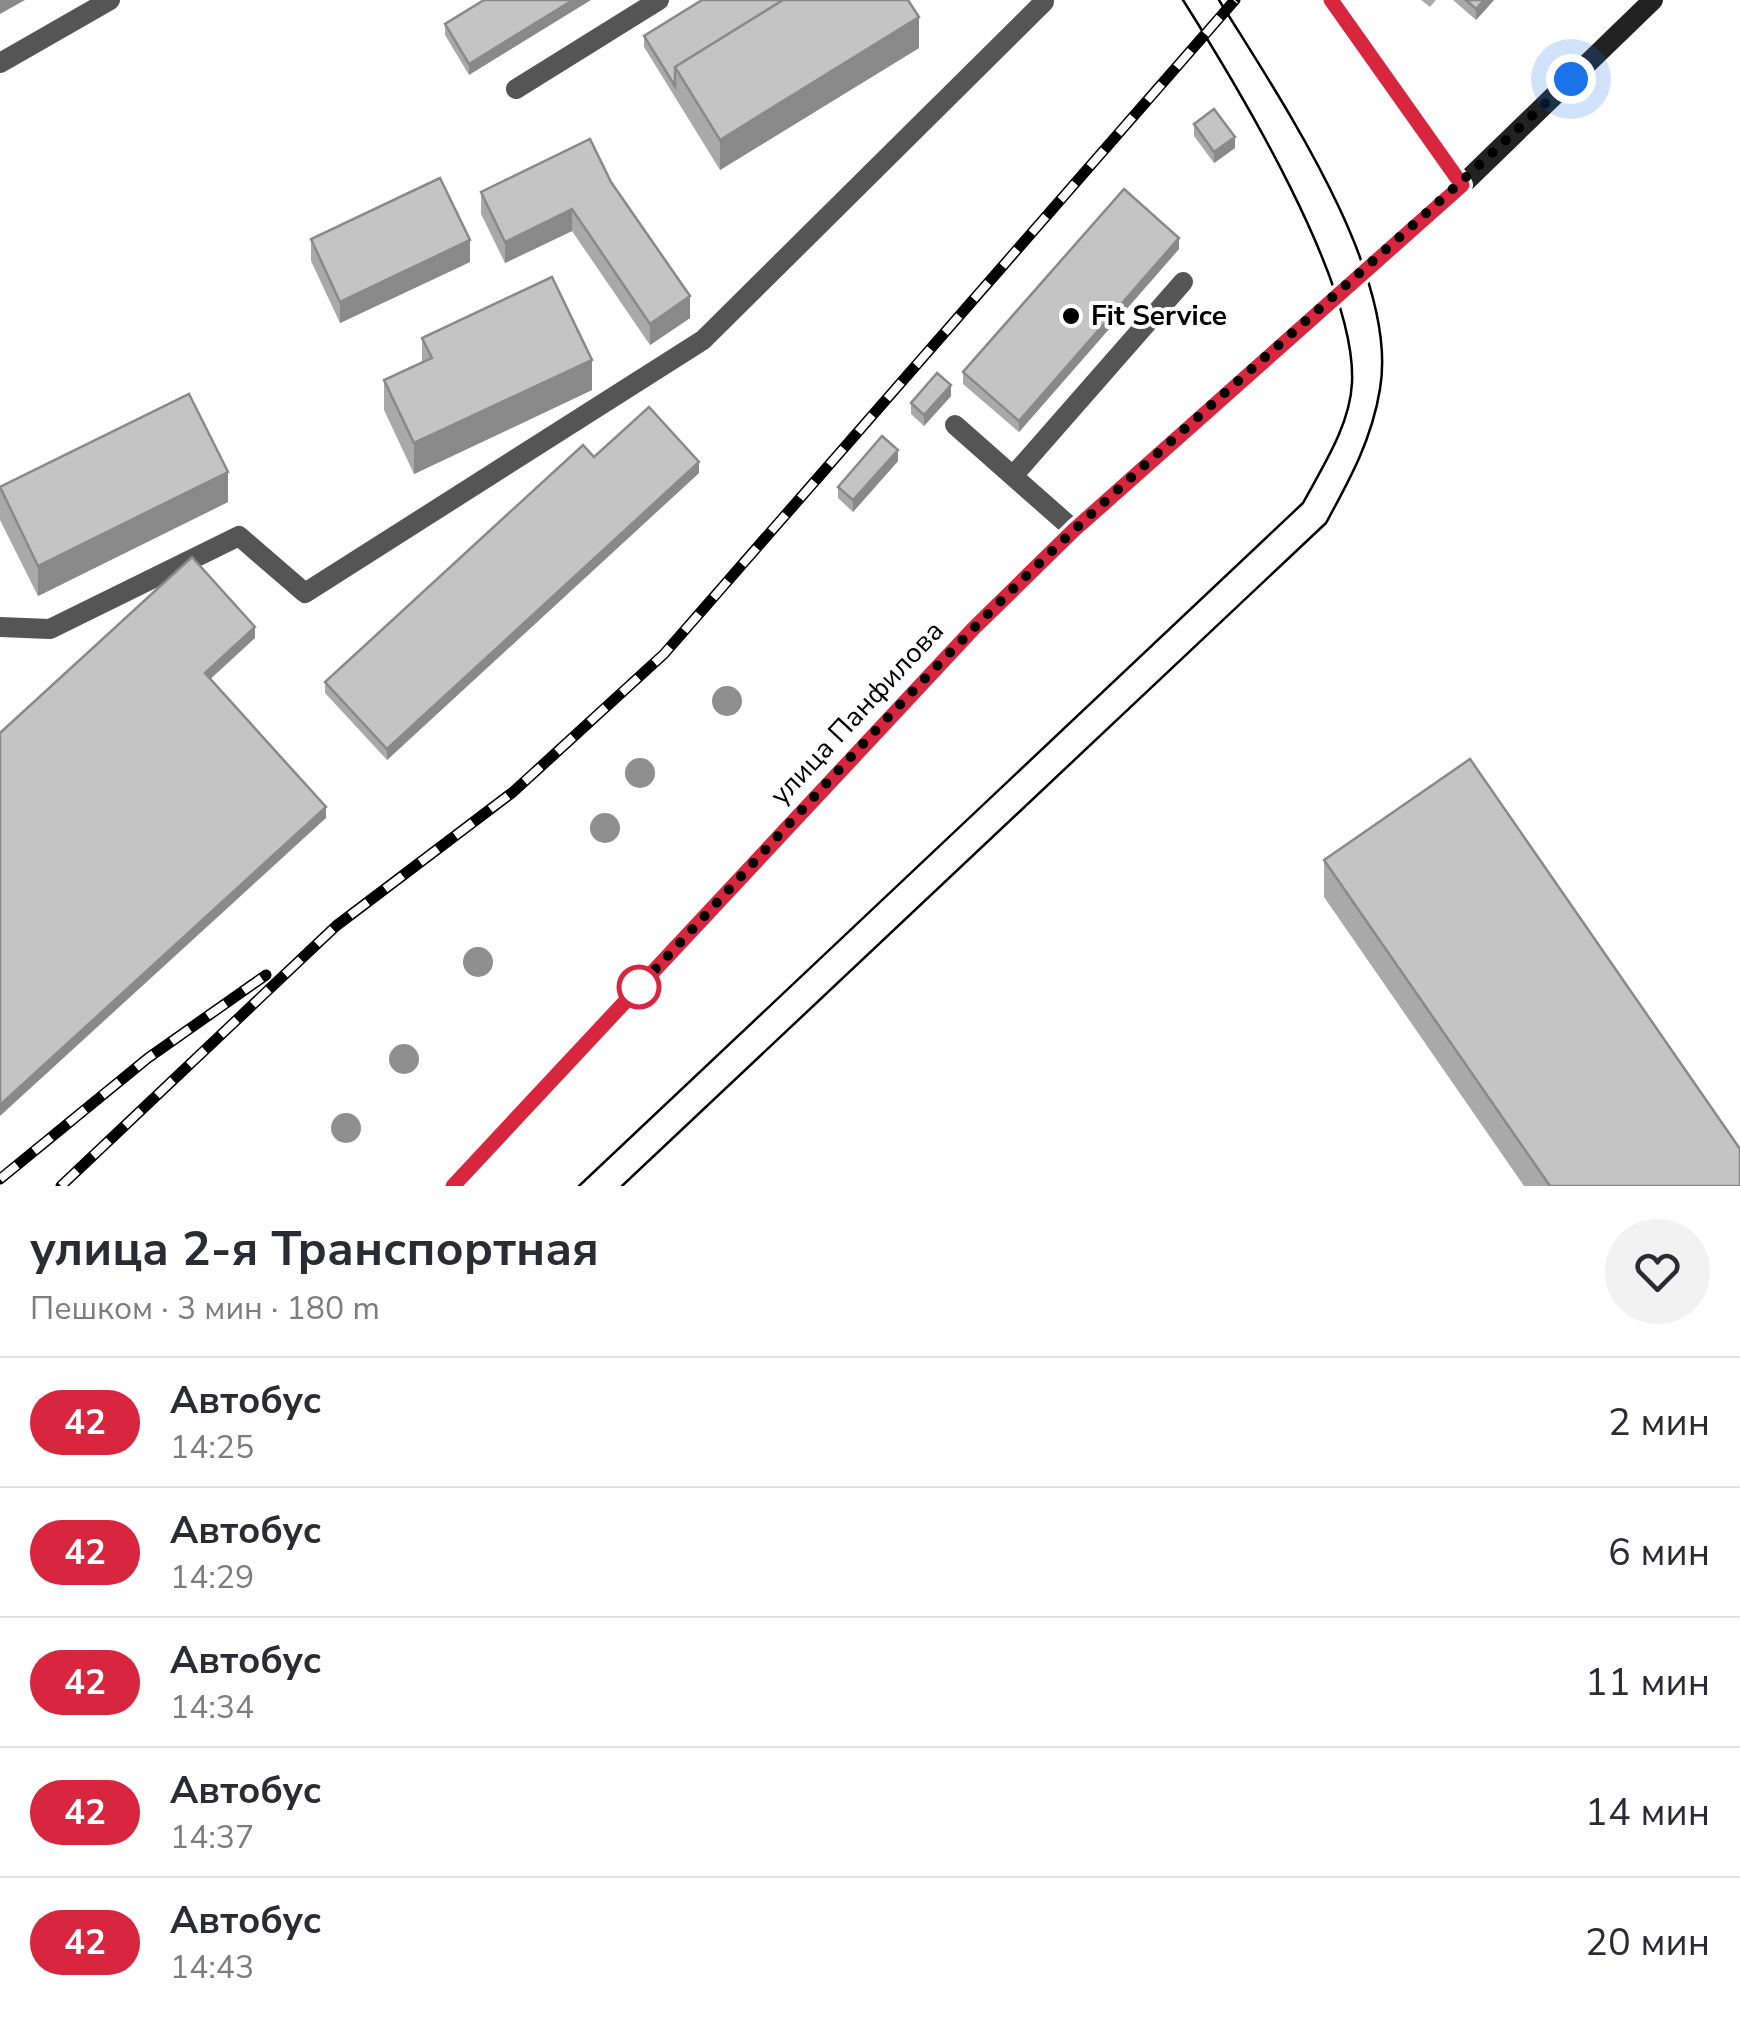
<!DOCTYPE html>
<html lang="ru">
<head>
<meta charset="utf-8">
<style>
	:root { --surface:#fff; --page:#f2f2f3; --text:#2b2b33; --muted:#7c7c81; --line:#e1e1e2 }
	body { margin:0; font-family:"Nunito Sans",sans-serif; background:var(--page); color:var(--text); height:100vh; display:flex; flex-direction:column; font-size:38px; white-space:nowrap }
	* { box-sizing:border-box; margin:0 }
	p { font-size:32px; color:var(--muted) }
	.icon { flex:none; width:55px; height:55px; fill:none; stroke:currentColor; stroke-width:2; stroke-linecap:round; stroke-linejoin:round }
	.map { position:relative; height:1186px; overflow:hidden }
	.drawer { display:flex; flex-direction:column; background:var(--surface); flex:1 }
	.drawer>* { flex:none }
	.badge { padding:0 20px; border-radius:32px; font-size:35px; line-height:65px }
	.you { position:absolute; width:50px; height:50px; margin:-25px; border:8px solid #fff; border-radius:50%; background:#1a73e8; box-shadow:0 0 0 15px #1a73e833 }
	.map>.badge { position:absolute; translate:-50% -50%; box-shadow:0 0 0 5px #fff }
	.round { display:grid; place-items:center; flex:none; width:105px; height:105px; border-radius:52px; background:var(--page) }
	.head { display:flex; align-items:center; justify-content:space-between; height:170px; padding:0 30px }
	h1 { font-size:48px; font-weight:700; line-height:75px }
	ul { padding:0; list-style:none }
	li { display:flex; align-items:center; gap:30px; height:130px; padding:0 30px; border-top:2px solid var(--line) }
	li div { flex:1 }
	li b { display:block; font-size:38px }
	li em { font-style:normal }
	li .badge { min-width:110px; font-weight:700; text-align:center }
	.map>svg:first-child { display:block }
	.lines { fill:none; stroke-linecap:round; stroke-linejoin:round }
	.lane { stroke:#555; stroke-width:20 }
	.secondary { stroke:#222; stroke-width:20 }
	.tram { stroke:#000; stroke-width:2.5 }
	.rail-casing { stroke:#000; stroke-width:11 }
	.rail { stroke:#fff; stroke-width:8; stroke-dasharray:22; stroke-linecap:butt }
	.tree { fill:#8f8f8f }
	.wall { fill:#a9a9a9 }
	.shaded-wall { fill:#898989 }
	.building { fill:#c4c4c4; stroke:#898989; stroke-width:2.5 }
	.line-casing { stroke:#fff; stroke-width:22 }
	.line { stroke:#d7263d; stroke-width:15 }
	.walk { stroke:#000; stroke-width:10; stroke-dasharray:0 18 }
	.poi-dot { fill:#000; stroke:#fff; stroke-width:4 }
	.stop-dot { fill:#fff; stroke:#d7263d; stroke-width:5 }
	.labels { text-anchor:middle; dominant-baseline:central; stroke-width:8; stroke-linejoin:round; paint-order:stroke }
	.poi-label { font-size:28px; font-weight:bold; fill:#000; stroke:#fff; text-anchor:start }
	.street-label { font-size:28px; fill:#000; stroke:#fff }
</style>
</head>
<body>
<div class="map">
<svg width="1740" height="1186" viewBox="0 0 1740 1186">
	<rect width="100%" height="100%" fill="#fff"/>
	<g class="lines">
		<path class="lane" d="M0 63 110 0
			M516 89 659 0
			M955 425 1074 530
			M1013 476 1183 282
			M0 627 50 629 239 536 305 593 703 340 1044 2"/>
		<path class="secondary" d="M1331 0 1462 185
			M453 1186 974 628 1074 530 1462 185 1653 0"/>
		<path class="tram" d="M579 1186 1303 503C1323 466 1350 425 1352 383 1357 283 1238 87 1183 0
			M622 1186 1326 523C1350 479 1372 439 1380 389 1400 273 1278 96 1219 0"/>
		<g class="rail-casing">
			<path id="rail" d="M0 1179 148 1058 266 975
				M61 1186 336 926 513 792 664 654 1235 0"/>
		</g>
		<use href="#rail" class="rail"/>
	</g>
	<g class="tree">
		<circle cx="727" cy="701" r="15"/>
		<circle cx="640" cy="773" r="15"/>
		<circle cx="605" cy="828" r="15"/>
		<circle cx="478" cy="962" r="15"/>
		<circle cx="404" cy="1059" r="15"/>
		<circle cx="346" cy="1128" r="15"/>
	</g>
	<path class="wall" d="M484 0 469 75 445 35V24Z
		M1421 0H1436L1430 7Z
		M1453 0H1494L1476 20Z
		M644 36 919 48 720 170 644 47Z
		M1194 124 1235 148 1214 163 1194 136Z
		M611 182 690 318 650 345 572 231 505 263 481 214V192Z
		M311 239 470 262 340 323 311 261Z
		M1179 249 1019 432 963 384V372Z
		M422 338 592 390 414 474 384 410V380L422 362Z
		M951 396 924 426 911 414V403Z
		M594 457 699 473 387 760 325 693V682Z
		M898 461 853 512 838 498V487Z
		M0 487 228 502 38 596 0 520Z
		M1324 860 1740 1186H1524L1324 897Z"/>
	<path class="shaded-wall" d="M0 0H25L0 14Z
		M573 0H591L469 75V64Z
		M1484 0H1494L1476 20V9Z
		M919 17V48L720 170V140Z
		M1235 137V148L1214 163V152Z
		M572 209V231L505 263V242Z
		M1179 238V249L1019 432V421Z
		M470 240V262L340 323V302Z
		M690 296V318L650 345V324Z
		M592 360V390L414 474V443Z
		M951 385V396L924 426V415Z
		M898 450V461L853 512V500Z
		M699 462V473L387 760V749Z
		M228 472V502L38 596V566Z
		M255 627V638L205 684V673Z
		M326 807V818L0 1116V1105Z"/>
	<path class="building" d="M484 0H573L469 64 445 24Z
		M702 0H783L675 67V86L644 36Z
		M783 0H908L919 17 720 140 675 67Z
		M1466 0H1484L1476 9Z
		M1214 109 1235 137 1214 152 1194 124Z
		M590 139 611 182 690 296 650 324 572 209 505 242 481 192Z
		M440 178 470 240 340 302 311 239Z
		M1124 189 1179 238 1019 421 963 372Z
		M552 277 592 360 414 443 384 380 432 358 422 338Z
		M937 373 951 385 924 415 911 403Z
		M189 394 228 472 38 566 0 487Z
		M649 407 699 462 387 749 325 682 583 445 594 457Z
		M882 436 898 450 853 500 838 487Z
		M192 557 255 627 205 673 326 807 0 1105V733Z
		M1470 759 1740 1149V1186H1550L1324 860Z"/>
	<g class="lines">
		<g class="line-casing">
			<path id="line" d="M453 1186 974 628 1074 530 1462 185 1331 0"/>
		</g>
		<use href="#line" class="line"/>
		<path class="walk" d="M639 987 635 991C779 837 919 676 1073 531 1237 378 1409 234 1571 79"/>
	</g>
	<circle class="poi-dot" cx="1071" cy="316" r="10"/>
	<circle class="stop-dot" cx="639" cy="987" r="20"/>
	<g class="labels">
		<g class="poi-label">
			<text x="1091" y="316">Fit Service</text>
		</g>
		<g class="street-label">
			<text transform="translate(857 713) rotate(-47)">улица Панфилова</text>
		</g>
	</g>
</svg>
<div class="you" style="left:1571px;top:79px"></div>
</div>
<section class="drawer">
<div class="head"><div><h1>улица 2-я Транспортная</h1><p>Пешком · 3 мин · 180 m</p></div><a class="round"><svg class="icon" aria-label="heart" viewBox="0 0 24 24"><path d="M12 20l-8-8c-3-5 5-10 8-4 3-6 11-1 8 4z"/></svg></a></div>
<ul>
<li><span class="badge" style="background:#d7263d;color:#fff">42</span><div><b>Автобус</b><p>14:25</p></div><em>2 мин</em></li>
<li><span class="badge" style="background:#d7263d;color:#fff">42</span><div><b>Автобус</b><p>14:29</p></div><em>6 мин</em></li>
<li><span class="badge" style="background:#d7263d;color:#fff">42</span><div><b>Автобус</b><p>14:34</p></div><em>11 мин</em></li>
<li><span class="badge" style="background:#d7263d;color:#fff">42</span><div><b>Автобус</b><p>14:37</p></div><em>14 мин</em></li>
<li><span class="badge" style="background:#d7263d;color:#fff">42</span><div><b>Автобус</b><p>14:43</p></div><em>20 мин</em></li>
</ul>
</section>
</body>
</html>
